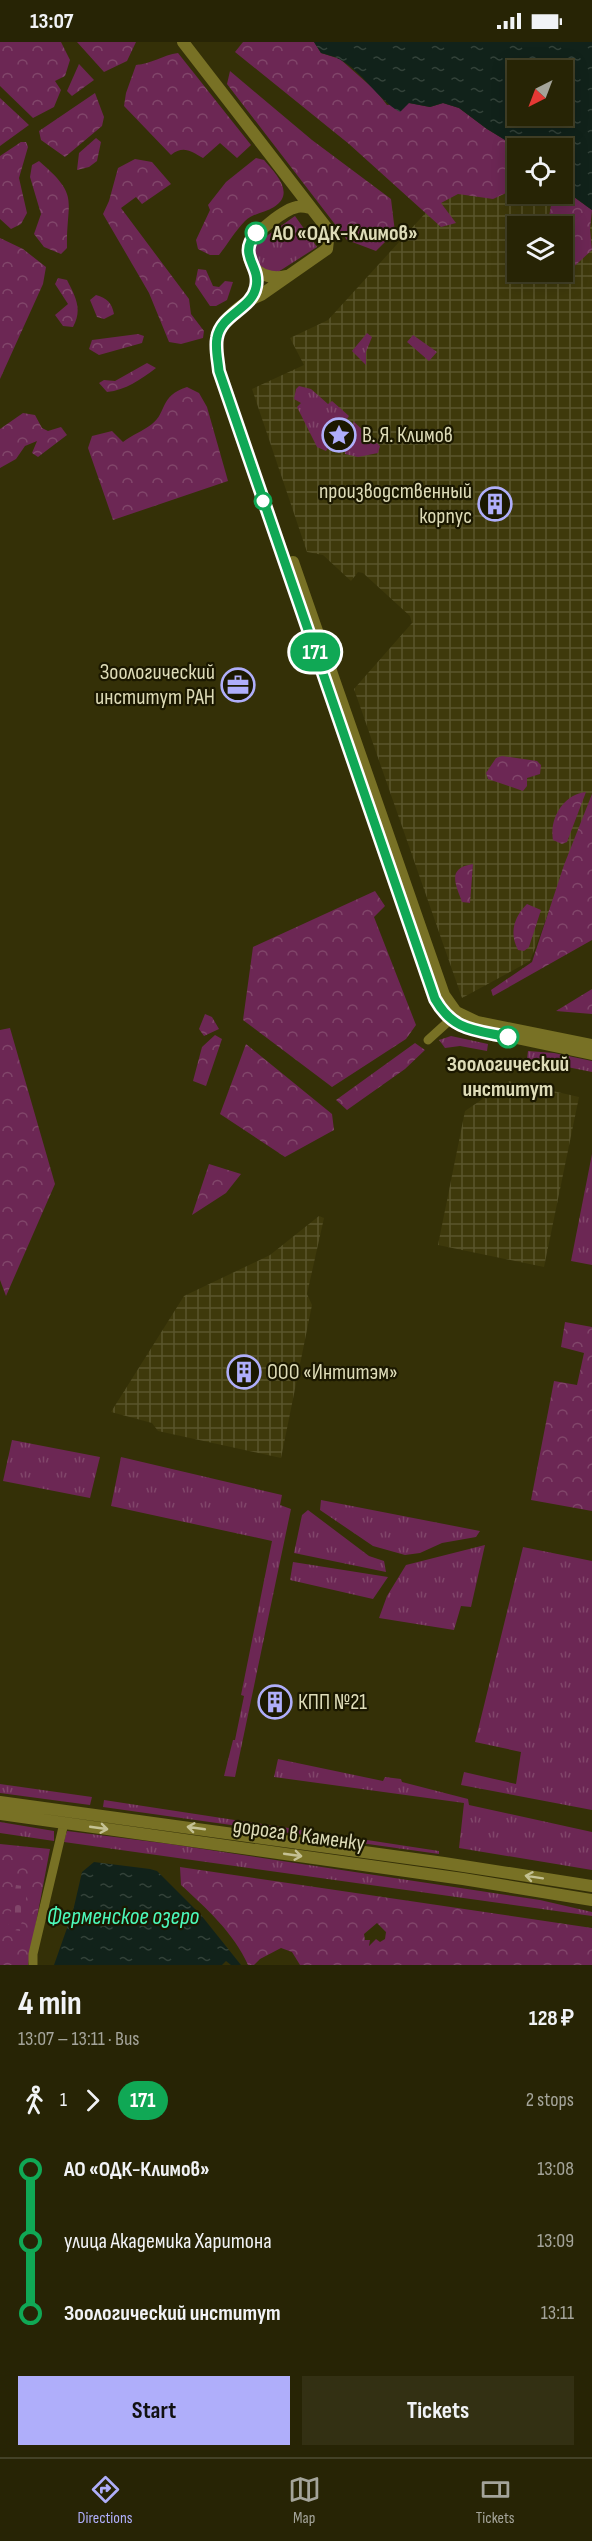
<!DOCTYPE html>
<html lang="en">
<head>
<meta charset="utf-8">
<style>
	:root { --surface:#272405; --page:#333013; --text:#f1f3f6; --muted:#a4a49a; --line:#434127; --accent:#afaefa }
	body { margin:0; font-family:"Sofia Sans Condensed",sans-serif; background:var(--page); color:var(--text); height:100vh; display:flex; flex-direction:column; font-size:22px; white-space:nowrap }
	* { box-sizing:border-box; margin:0 }
	p { font-size:20px; color:var(--muted) }
	.icon { flex:none; width:33px; height:33px; fill:none; stroke:currentColor; stroke-width:2; stroke-linecap:round; stroke-linejoin:round }
	.map { position:relative; height:1923px; overflow:hidden }
	.sheet { display:flex; flex-direction:column; background:var(--surface); flex:1 }
	.sheet>* { flex:none }
	.badge { padding:0 12px; border-radius:20px; font-size:21px; line-height:39px }
	.needle { width:39px; rotate:222deg }
	.fabs { position:absolute; left:507px; top:18px; display:grid; gap:12px }
	.fabs a { display:grid; place-items:center; width:66px; height:66px; border-radius:0px; background:var(--surface); box-shadow:0 3px 15px #0003,0 0 0 2px var(--line); font-size:30px }
	.map>.badge { position:absolute; translate:-50% -50%; box-shadow:0 0 0 3px #fff }
	.legs { display:flex; align-items:center; gap:9px; height:66px; padding:0 18px; font-size:20px }
	.legs p { margin-inline-start:auto }
	.summary { display:flex; align-items:center; justify-content:space-between; height:102px; padding:0 18px }
	h1 { font-size:33px; font-weight:700; line-height:45px }
	.primary-button { display:flex; gap:12px; margin-top:auto; padding:12px 18px }
	.primary-button a { flex:1; height:69px; border-radius:0px; background:var(--accent); color:#111; font-size:24px; font-weight:700; line-height:69px; text-align:center }
	.primary-button a+a { background:var(--page); color:var(--text) }
	ul { padding:0 18px; list-style:none }
	li { display:flex; align-items:center; gap:21px; height:72px; font-size:22px }
	li i { display:grid; place-items:center; width:9px; height:100%; margin:0 8px; background:currentColor }
	li i::after { content:''; width:15px; height:15px; margin:-8px; border:4px solid; border-radius:50%; background:var(--surface) }
	li p { margin-inline-start:auto }
	li:first-child i { background:linear-gradient(#0000 50%,currentColor 0) }
	li:last-child i { background:linear-gradient(currentColor 50%,#0000 0) }
	.status { display:flex; justify-content:space-between; align-items:center; height:42px; padding:0 30px; background:var(--surface); direction:ltr }
	.status svg { height:16px; fill:currentColor }
	.tabs { display:flex; justify-content:space-around; align-items:center; height:84px; border-top:2px solid var(--line); background:var(--surface); font-size:16px; color:var(--muted) }
	.tabs a { display:grid; justify-items:center; gap:3px }
	.tabs .on { color:var(--accent) }
	.map>svg:first-child { display:block }
	.industrial { fill:url(#industrial-grid); fill-rule:evenodd }
	.grass { fill:url(#grass-tufts) }
	.forest { fill:url(#forest-crowns); fill-rule:evenodd }
	.cemetery { fill:url(#cemetery-stones) }
	.water { fill:url(#water-ripples); fill-rule:evenodd }
	.lines { fill:none; stroke-linecap:round; stroke-linejoin:round }
	.street { stroke:#787125; stroke-width:9 }
	.secondary { stroke:#787125; stroke-width:12 }
	.oneway { stroke:#c4c193 }
	.line-1-casing { stroke:#fff; stroke-width:14 }
	.line-1 { stroke:#10a855; stroke-width:9 }
	.stop-1-dot { fill:#fff; stroke:#10a855; stroke-width:3 }
	.labels { text-anchor:middle; dominant-baseline:central; stroke-width:4.5; stroke-linejoin:round; paint-order:stroke }
	.stop-label { font-size:22px; font-weight:bold; fill:#dedcb8; stroke:#1b1800; text-anchor:start }
	.poi-label { font-size:22px; fill:#dedcb8; stroke:#1b1800; text-anchor:start }
	.street-label { font-size:22px; fill:#dedcb8; stroke:#1b1800 }
	.water-label { font-size:24px; font-style:italic; fill:#4cf9ba; stroke:#1b1800 }
</style>
</head>
<body>
<div class="status"><b>13:07</b><svg viewBox="0 0 49 12"><path d="M0 12V9h3v3zM5 12V6h3v6zM10 12V3h3v9zM15 12V0h3v12zM26 1h20v11H26zM47 4h2v5h-2z"/></svg></div>
<div class="map">
<svg width="592" height="1923" viewBox="0 0 592 1923">
	<defs>
		<pattern id="industrial-grid" width="8" height="8" patternUnits="userSpaceOnUse" patternTransform="scale(1.5)"><rect width="8" height="8" fill="#3e390b"/><path d="M0 4h8M4 0v8" fill="none" stroke="#59552c"/></pattern>
		<pattern id="grass-tufts" width="24" height="20" patternUnits="userSpaceOnUse" patternTransform="scale(1.5)"><rect width="24" height="20" fill="#6c2754"/><path d="M3 7l-1-3M5 7V3M7 7l1-3M15 17l-1-3M17 17v-4M19 17l1-3" fill="none" stroke="#81466a"/></pattern>
		<pattern id="forest-crowns" width="20" height="18" patternUnits="userSpaceOnUse" patternTransform="scale(1.5)"><rect width="20" height="18" fill="#6c2754"/><path d="M2 6a3 3 0 1 1 6 0M12 15a3 3 0 1 1 6 0" fill="none" stroke="#81466a"/></pattern>
		<pattern id="cemetery-stones" width="16" height="16" patternUnits="userSpaceOnUse" patternTransform="scale(1.5)"><rect width="16" height="16" fill="#6c2754"/><path d="M2 7V4a2 2 0 0 1 4 0v3zM10 15v-3a2 2 0 0 1 4 0v3z" fill="#81466a"/></pattern>
		<pattern id="water-ripples" width="26" height="14" patternUnits="userSpaceOnUse" patternTransform="scale(1.5)"><rect width="26" height="14" fill="#11221a"/><path d="M2 4q2-2 4 0t4 0M15 11q2-2 4 0t4 0" fill="none" stroke="#334239"/></pattern>
	</defs>
	<rect width="100%" height="100%" fill="#343007"/>
	<path class="industrial" d="M482 109 517 129 518 152H552L592 184V757L530 919 462 956 354 647 412 581 410 574 363 531 358 530 351 539 323 513 307 510 252 347 304 323 290 296 328 278ZM518 184H562V230H518Z
		M509 1039 579 1055 544 1225 438 1203 465 1069Z
		M319 1174 324 1176 307 1252 312 1263 281 1416 158 1389 152 1381 111 1370 184 1254 270 1213Z"/>
	<path class="grass" d="M295 174 317 205 278 230C261 232 249 215 258 200Z
		M367 291 372 295 366 310V323L352 309Z
		M413 293 437 310 429 319 407 300Z
		M299 344 311 347 328 362 332 359 349 374 347 377C326 371 320 390 328 406L326 409 317 405 297 365 301 361 294 357 296 347Z
		M353 379 380 404 378 411 358 415 345 412V409L356 395Z
		M451 994 488 1002 487 1009 460 1004 445 1006 439 998Z
		M528 1009 554 1011 592 1019V1030L527 1017Z
		M592 1112V1223L571 1219Z
		M12 1398 100 1415 90 1456 3 1439Z
		M121 1415 282 1453 280 1463 291 1467 235 1735 224 1734 233 1698H235L244 1654 241 1653 272 1499 111 1464Z
		M321 1458 480 1489 476 1495 442 1501 420 1511 405 1513 373 1504 320 1468Z
		M308 1468 369 1514 384 1519 386 1530 294 1511 302 1473Z
		M485 1503 471 1565 461 1564 454 1588 379 1576 387 1554 406 1523Z
		M523 1505 592 1519V1768L461 1743 464 1730 516 1742 521 1710 475 1700Z
		M293 1520 388 1535 373 1557 290 1538Z
		M278 1717 383 1739 385 1735 401 1737 402 1740 468 1757 469 1763 592 1790V1828L459 1806 464 1761 274 1735Z
		M0 1742 92 1755 90 1763 0 1751Z
		M104 1758 439 1809V1812L103 1765Z
		M0 1780 54 1789V1799L0 1791Z
		M67 1789 170 1802 540 1858 592 1870V1874L64 1800Z"/>
	<path class="forest" d="M0 0H61L70 18 65 34 55 39 61 48 54 65 33 76 0 44Z
		M77 0H136L127 19 104 30Z
		M243 0H314L321 11 340 17 376 49 387 63 409 61 430 65 443 61 459 66 487 87 518 106 517 146 493 157 458 152 441 161 456 181 441 185 349 102 235 10Z
		M178 11 251 103 237 116 220 101 203 116C191 109 183 103 171 113L124 64 126 51 136 23C151 22 163 13 178 11Z
		M79 22 94 38 72 54 67 49Z
		M230 29 312 98 391 157 395 190 376 209 347 198 227 42Z
		M95 51 104 75 102 84 65 115 41 98 39 89Z
		M0 56 29 83 0 104Z
		M96 96 101 100 97 119 89 125 77 128 79 111Z
		M21 100H26L28 105 19 136 27 171 21 182 11 187 0 177V114Z
		M256 116 264 118C275 131 296 151 274 165 265 171 253 171 245 179 235 189 227 203 219 213H210L198 207 196 198 210 168 208 163 226 140Z
		M135 117 152 120 171 142 142 162 136 155 121 166 189 257 191 272 204 289 203 296 181 302 169 300 149 251 103 172 109 159 118 126Z
		M39 119C81 155 66 157 67 206L61 212 44 205 34 192 41 172 30 135 32 123Z
		M563 143 567 150 592 168 590 187 592 208 555 242 544 230H562V184H542L548 180 552 158 540 152H562Z
		M0 196 23 207 46 225 43 242 0 337Z
		M198 227 206 228 213 244 219 245 225 239 233 240 227 258 216 264H210L195 242Z
		M58 236 67 238C75 254 83 267 73 285L63 284 55 273 68 262 55 242Z
		M96 253C107 256 112 261 114 272L104 277 97 275 90 258Z
		M138 292 144 294 142 301 99 313 89 307 92 298Z
		M147 321 156 326C140 338 126 348 107 350L99 341 104 338 115 339Z
		M187 345 199 351 207 365 228 439 113 478 88 406 92 394 112 389 123 400C132 393 143 389 152 382 167 371 159 354 187 345Z
		M23 371 35 373 42 386 48 389 61 385 67 393 38 415 32 411 37 399 25 404 16 417 0 426V387Z
		M502 714 537 719 541 723 540 732 527 736V744L523 749 488 737 486 731 496 716Z
		M586 750 567 800 562 802 553 798C549 776 564 752 586 750Z
		M592 752V898L493 954 491 948 532 920 564 823Z
		M473 822 470 861 462 860C455 841 447 826 473 822Z
		M375 849 385 864 374 875 416 983 406 997 332 1045 243 978 253 905Z
		M527 862 541 868 529 905 524 909 518 908C509 891 514 875 527 862Z
		M592 947V972L556 969Z
		M205 972 212 975 219 987 204 994 199 987Z
		M10 986 55 1142 6 1254 0 1238V988Z
		M215 993 222 997 206 1044 193 1039 202 1005Z
		M415 1001 425 1008 405 1027 347 1068 336 1058Z
		M246 1002 332 1072 334 1088 285 1115 220 1072Z
		M209 1122 241 1132 226 1151 192 1173Z
		M565 1280 592 1285V1469L531 1458 554 1339 577 1343 584 1311 561 1305Z
		M0 1802 50 1807 28 1923H0Z
		M180 1825 592 1886V1923H300L292 1910 281 1906 260 1917 254 1923H248C234 1891 206 1866 181 1843ZM377 1881 386 1890 385 1897 380 1900 376 1897 369 1904 370 1898H365L364 1892Z"/>
	<path class="cemetery" d="M16 1843 28 1845 20 1889 8 1887Z"/>
	<path class="water" d="M314 0H592V168C558 143 562 148 562 106L542 104 539 106H518L487 87 459 66 443 61 430 65 409 61 400 70C377 57 363 30 339 17 334 14 327 13 321 11ZM518 28H562V74H518Z
		M94 1820 150 1827 157 1829 201 1873 241 1923H231L226 1919 222 1923H54L73 1869 82 1830Z"/>
	<g class="lines">
		<path class="street" d="M428 998 450 978
			M33 1923V1912L64 1781"/>
		<path class="secondary" d="M183 0 329 189 327 207 261 253C244 260 221 276 217 295 215 306 218 318 219 329L435 957 450 978 461 984 592 1012
			M286 234C266 240 242 225 250 202 254 191 285 167 297 165 301 164 306 165 310 166
			M293 520 444 953 456 970 477 980 592 1003
			M0 1760 444 1821 592 1844
			M0 1772 463 1837 592 1858"/>
	</g>
	<defs><path id="oneway-shaft" d="M-6 0H5M1.5-3L5.5 0L1.5 3" fill="none" stroke-width="1.6" stroke-linecap="round" stroke-linejoin="round" transform="scale(1.5)"/></defs>
	<g class="oneway">
		<use href="#oneway-shaft" transform="translate(99 1786) rotate(8)"/>
		<use href="#oneway-shaft" transform="translate(196 1786) rotate(-172)"/>
		<use href="#oneway-shaft" transform="translate(293 1813) rotate(8)"/>
		<use href="#oneway-shaft" transform="translate(534 1835) rotate(-171)"/>
	</g>
	<g class="lines">
		<g class="line-1-casing">
			<path id="line-1" d="M256 191C237 214 261 223 256 245 252 267 221 272 217 296 215 306 218 318 219 329L435 957C453 989 475 988 508 995"/>
		</g>
		<use href="#line-1" class="line-1"/>
	</g>
	<defs>
		<g id="sight-ring" transform="scale(1.725)"><circle r="9.5" fill="#1b1800" stroke="#afaefa" stroke-width="1.5"/><path d="M0-6L1.8-2.2L6-1.7L2.9 1.2L3.7 5.4L0 3.3L-3.7 5.4L-2.9 1.2L-6-1.7L-1.8-2.2Z" fill="#afaefa"/></g>
		<g id="building-ring" transform="scale(1.725)"><circle r="9.5" fill="#1b1800" stroke="#afaefa" stroke-width="1.5"/><path d="M-4-6H4V6H1V3H-1V6H-4ZM-2.5-4.3h1.7v1.8h-1.7ZM.8-4.3h1.7v1.8H.8ZM-2.5-1h1.7V.8h-1.7ZM.8-1h1.7V.8H.8Z" fill="#afaefa"/></g>
		<g id="office-ring" transform="scale(1.725)"><circle r="9.5" fill="#1b1800" stroke="#afaefa" stroke-width="1.5"/><path d="M-6-3h4V-5.5h4V-3h4V5H-6ZM-1-4.5V-3h2v-1.5ZM-6 0V1H6V0Z" fill="#afaefa"/></g>
	</defs>
	<g fill-rule="evenodd">
		<use href="#sight-ring" x="339" y="393"/>
		<use href="#building-ring" x="495" y="462"/>
		<use href="#office-ring" x="238" y="643"/>
		<use href="#building-ring" x="244" y="1330"/>
		<use href="#building-ring" x="275" y="1660"/>
	</g>
	<g class="stop-1-dot">
		<circle cx="256" cy="191" r="10"/>
		<circle cx="263" cy="459" r="8"/>
		<circle cx="508" cy="995" r="10"/>
	</g>
	<g class="labels">
		<g class="stop-label">
			<text x="272" y="191">АО «ОДК-Климов»</text>
			<text x="508" y="1022" text-anchor="middle">Зоологический<tspan x="508" dy="25">институт</tspan></text>
		</g>
		<g class="poi-label">
			<text x="362" y="393">В. Я. Климов</text>
			<text x="472" y="449" text-anchor="end">производственный<tspan x="472" dy="25">корпус</tspan></text>
			<text x="215" y="630" text-anchor="end">Зоологический<tspan x="215" dy="25">институт РАН</tspan></text>
			<text x="267" y="1330">ООО «Интитэм»</text>
			<text x="298" y="1660">КПП №21</text>
		</g>
		<g class="street-label">
			<text transform="translate(299 1793) rotate(8)">дорога в Каменку</text>
		</g>
		<g class="water-label">
			<text x="123" y="1874">Ферменское озеро</text>
		</g>
	</g>
</svg>
<div class="fabs">
<a><svg class="needle" viewBox="-14 -14 28 28"><path d="M0-13l5 13h-10z" fill="#e53935"/><path d="M0 13l5-13h-10z" fill="#a4a49a"/></svg></a>
<a><svg class="icon" aria-label="locate" viewBox="0 0 24 24"><circle cx="12" cy="12" r="6"/><path d="M12 2v4M12 18v4M2 12h4M18 12h4"/></svg></a>
<a><svg class="icon" aria-label="layers" viewBox="0 0 24 24"><path d="M12 4l9 5-9 5-9-5zM3 14l9 5 9-5"/></svg></a>
</div>
<b class="badge" style="left:315px;top:610px;background:#10a855;color:#fff">171</b>
</div>
<section class="sheet">
<div class="summary"><div><h1>4 min</h1><p>13:07 – 13:11 · Bus</p></div><b>128 ₽</b></div>
<div class="legs"><svg class="icon" aria-label="walk" viewBox="0 0 24 24"><circle cx="13" cy="4" r="2"/><path d="M13 8l-2 6 4 7M11 14l-3 7M7 12l3-4h3l4 4"/></svg>1<svg class="icon" aria-label="forward" viewBox="0 0 24 24"><path d="M9 5l7 7-7 7"/></svg><b class="badge" style="background:#10a855;color:#fff">171</b><p>2 stops</p></div>
<ul>
<li><i style="color:#10a855"></i><b>АО «ОДК-Климов»</b><p>13:08</p></li>
<li><i style="color:#10a855"></i><span>улица Академика Харитона</span><p>13:09</p></li>
<li><i style="color:#10a855"></i><b>Зоологический институт</b><p>13:11</p></li>
</ul>
<div class="primary-button"><a>Start</a><a>Tickets</a></div>
</section>
<nav class="tabs">
<a class="on"><svg class="icon" aria-label="directions" viewBox="0 0 24 24"><path d="M12 3l9 9-9 9-9-9zM9 14v-3h6M13 9l2 2-2 2"/></svg>Directions</a>
<a><svg class="icon" aria-label="map" viewBox="0 0 24 24"><path d="M3 6l6-2 6 2 6-2v14l-6 2-6-2-6 2zM9 4v14M15 6v14"/></svg>Map</a>
<a><svg class="icon" aria-label="tickets" viewBox="0 0 24 24"><path d="M3 7h18v10H3zM15 7v10"/></svg>Tickets</a>
</nav>
</body>
</html>
